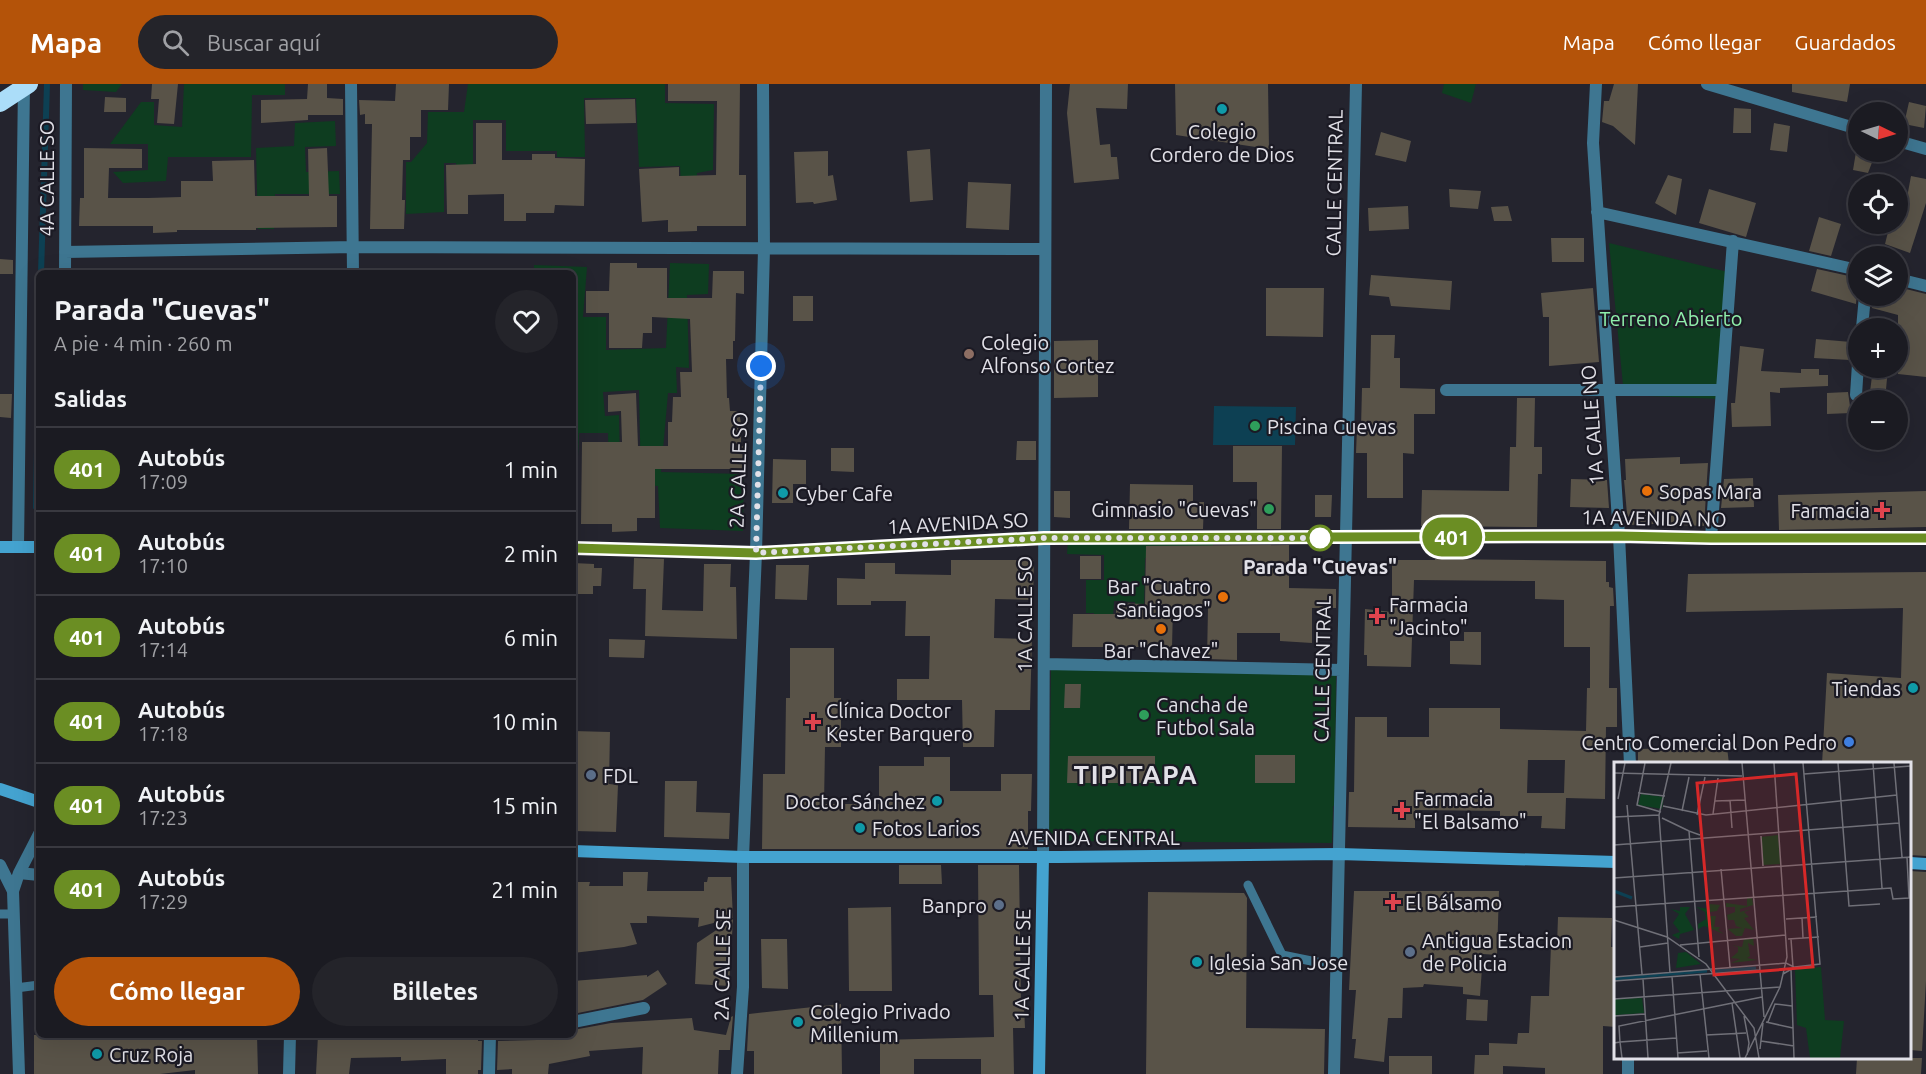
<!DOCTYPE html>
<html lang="es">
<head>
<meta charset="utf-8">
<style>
	:root { --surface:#1b1b22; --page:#24242a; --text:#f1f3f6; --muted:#a0a1a5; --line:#393940; --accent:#b45309 }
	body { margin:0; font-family:Ubuntu,sans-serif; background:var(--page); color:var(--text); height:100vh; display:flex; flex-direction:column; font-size:22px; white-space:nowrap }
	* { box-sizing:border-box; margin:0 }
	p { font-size:20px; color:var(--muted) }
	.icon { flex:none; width:33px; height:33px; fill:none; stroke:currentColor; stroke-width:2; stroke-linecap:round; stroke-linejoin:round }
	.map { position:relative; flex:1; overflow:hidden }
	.side { position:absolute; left:36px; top:186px; width:540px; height:768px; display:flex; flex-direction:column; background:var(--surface); border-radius:9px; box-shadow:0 6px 24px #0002,0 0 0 2px var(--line) }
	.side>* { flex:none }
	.badge { padding:0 12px; border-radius:20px; font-size:21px; line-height:39px }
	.needle { width:39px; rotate:95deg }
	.controls { position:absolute; left:1848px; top:18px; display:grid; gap:12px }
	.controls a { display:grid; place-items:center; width:60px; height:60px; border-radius:50%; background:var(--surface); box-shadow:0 6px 24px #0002,0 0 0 2px var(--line); font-size:30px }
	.you { position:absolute; width:30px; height:30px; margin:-15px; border:4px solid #fff; border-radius:50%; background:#1a73e8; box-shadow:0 0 0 9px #1a73e833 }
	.map>.badge { position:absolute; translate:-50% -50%; box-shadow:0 0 0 3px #fff }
	h2 { padding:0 18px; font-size:22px; line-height:54px }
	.round { display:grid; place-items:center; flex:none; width:63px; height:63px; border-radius:32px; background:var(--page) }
	.headline { display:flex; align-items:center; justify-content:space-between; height:102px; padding:0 18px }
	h1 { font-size:28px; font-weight:600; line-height:45px }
	.button { display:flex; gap:12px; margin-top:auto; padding:12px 18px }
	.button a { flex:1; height:69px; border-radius:36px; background:var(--accent); color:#fff; font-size:24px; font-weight:600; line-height:69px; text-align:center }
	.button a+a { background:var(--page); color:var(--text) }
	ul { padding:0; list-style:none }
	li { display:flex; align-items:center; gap:18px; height:84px; padding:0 18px; border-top:2px solid var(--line) }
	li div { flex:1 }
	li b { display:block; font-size:22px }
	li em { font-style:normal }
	li .badge { min-width:66px; font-weight:700; text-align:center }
	header { display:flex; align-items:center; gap:36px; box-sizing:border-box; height:84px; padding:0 30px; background:var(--accent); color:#fff }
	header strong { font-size:28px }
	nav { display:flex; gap:33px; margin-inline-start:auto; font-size:21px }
	.search { width:420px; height:54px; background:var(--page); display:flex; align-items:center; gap:15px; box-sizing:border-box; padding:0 21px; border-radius:33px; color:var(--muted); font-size:22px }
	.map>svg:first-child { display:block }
	.green { fill:#0e3d20 }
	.water { fill:#0d4053 }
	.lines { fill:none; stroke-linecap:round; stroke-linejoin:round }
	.stream { stroke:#0d4053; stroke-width:6 }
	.building { fill:#595348; fill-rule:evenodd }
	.lane { stroke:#3e7691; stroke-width:9 }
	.street { stroke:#3e7691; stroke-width:12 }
	.secondary { stroke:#44a3d0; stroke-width:12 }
	.highway { stroke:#abddf9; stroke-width:18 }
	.line-casing { stroke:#fff; stroke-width:14 }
	.line { stroke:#6b8e23; stroke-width:9 }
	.walk { stroke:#e2e1e8; stroke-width:6; stroke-dasharray:0 10.8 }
	.culture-dot { fill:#0f9aa8; stroke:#1b1a24; stroke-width:2 }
	.education-dot { fill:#8d6e63; stroke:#1b1a24; stroke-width:2 }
	.leisure-dot { fill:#2e9e5b; stroke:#1b1a24; stroke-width:2 }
	.food-dot { fill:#e8710a; stroke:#1b1a24; stroke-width:2 }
	.health-dot { fill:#e0444e; stroke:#1b1a24; stroke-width:2 }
	.stop-dot { fill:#fff; stroke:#6b8e23; stroke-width:3 }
	.shop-dot { fill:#3f7fe0; stroke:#1b1a24; stroke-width:2 }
	.service-dot { fill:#5c6f8a; stroke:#1b1a24; stroke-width:2 }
	.labels { text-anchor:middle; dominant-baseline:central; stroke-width:4.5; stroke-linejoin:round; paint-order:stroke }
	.poi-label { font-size:20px; fill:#e2e1e8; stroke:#1b1a24; text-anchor:start }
	.street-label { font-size:20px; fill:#e2e1e8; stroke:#1b1a24 }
	.park-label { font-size:20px; fill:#8fefab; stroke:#1b1a24 }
	.stop-label { font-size:20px; font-weight:bold; fill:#e2e1e8; stroke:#1b1a24 }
	.district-label { font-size:26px; font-weight:bold; letter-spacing:1.5px; fill:#e2e1e8; stroke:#1b1a24 }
	.inset-river { fill:none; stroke:#0d4053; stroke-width:3 }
	.inset-road { fill:none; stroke:#707078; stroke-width:1.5 }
	.view { fill:#d62828; fill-opacity:0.15; stroke:#d62828; stroke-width:3 }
	.inset-edge { fill:none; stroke:#e2e1e8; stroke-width:3 }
</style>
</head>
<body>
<header>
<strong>Mapa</strong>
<div class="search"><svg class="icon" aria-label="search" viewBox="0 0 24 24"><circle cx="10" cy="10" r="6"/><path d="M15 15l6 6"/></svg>Buscar aquí</div>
<nav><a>Mapa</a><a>Cómo llegar</a><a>Guardados</a></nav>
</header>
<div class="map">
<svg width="1926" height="990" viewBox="0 0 1926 990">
	<rect width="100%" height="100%" fill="#24242e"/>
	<path class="green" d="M83 0H122L116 8 83 6Z
		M184 0H285V11H252L251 73H168L166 97 123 99 113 88 148 86V60H110L141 18H154V41L182 43Z
		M468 0H665V19L714 20 713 86 697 89 696 123 682 125 680 82 639 83 636 14H584L585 73H557V67H506V36H473V102L457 103 456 79H444V128L406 130V78H411L427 59 428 28H464Z
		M1444 0H1476L1471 19 1442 9Z
		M335 37 336 62 305 63 306 88 339 87 340 110H275L274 145H258L256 64 294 62 295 39Z
		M1609 159 1728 188 1720 315 1624 311Z
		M670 179 709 180 708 210 687 211 689 284 676 283 677 309H668L661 388 744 390 743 447 660 444 658 402 641 401 639 306 603 308 605 332 619 331 621 432 610 433 608 349H579L577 395H573V189H534V181L587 183 583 233H606V266L666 264Z
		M1068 457 1213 458V474H1145L1144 525 1135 556V518L1114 517 1113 533 1094 544V529H1086V496H1104V471L1067 470Z
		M1051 585 1336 589 1335 722H1333L1332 759 1049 757Z"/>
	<path class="water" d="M1214 322 1296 323 1295 361H1213Z"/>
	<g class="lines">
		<path class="stream" d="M41 189 47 0
			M36 423 39 255
			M37 499 39 587"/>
	</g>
	<path class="building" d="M152 0H178L174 40 157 39 159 15H151Z
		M308 0H327V14L343 15V31H308V36L261 39V16L307 15Z
		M396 0H449L448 26H421V53H410V76H403L402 116H405L404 145H370L372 40H365V30L360 31 359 16 395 17Z
		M668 0H740L739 91H746V142H697V147L668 148V136L642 138 639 85 679 83V92L716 91 717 17H668Z
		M1070 0H1128L1127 25 1096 24 1100 61 1110 60 1111 73H1117L1119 95 1074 99 1067 29Z
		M1175 0H1268L1269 65 1176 51Z
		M1614 0H1638L1635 61 1613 42 1602 38 1604 17H1609Z
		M1792 0H1850L1847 18 1792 8Z
		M105 13 126 14V28H104Z
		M635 15 636 39 586 40 585 16Z
		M1909 18 1926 22 1924 44 1904 40Z
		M1734 24 1751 25V49H1733Z
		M476 39H502V76H532V70H555V74L585 75 584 122 555 121 554 129H526V137H504V110L468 111V130H447L446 81 476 80Z
		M1774 39 1790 42 1787 68 1770 66Z
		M1381 48 1411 57 1406 78 1375 71Z
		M84 64 142 65V84H109L108 114H148L181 113V97H213L212 77 254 76 255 112H309L308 65 327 64 329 112H337V143L256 144V146H177V148L153 149V142H79L80 114H84Z
		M930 65 933 116 910 118 907 67Z
		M828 67V92L833 91 837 116 814 120 813 118 796 119 794 68Z
		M1856 68H1876L1868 89 1853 86Z
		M1668 91 1682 95 1676 131 1655 119Z
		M1911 92 1926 95V119L1910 169 1885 160 1890 140H1898V134L1903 135Z
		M968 98 1011 100 1009 146 966 144Z
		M1449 105 1481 107 1478 125 1450 123Z
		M1709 105 1756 119 1746 153 1699 139Z
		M1408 122 1409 145 1369 147 1368 124Z
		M1508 122 1512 137H1494L1491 123Z
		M1819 133 1841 140 1831 172 1809 167Z
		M1551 154H1584V178H1552Z
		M0 175 13 176V190H0Z
		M610 179H637V184H667V214H712L713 187H744V210L736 209 735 257H733V275H726L727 314H729L730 327H739L741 340V362H746L745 385H655V434H637V447L612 448V440H581L582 358H622L621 327 608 328V311L636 309 638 362H668V338H672L673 313H681L680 288H692L690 235 652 233V249H643L642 264H609V229H586V207H609Z
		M1817 185 1858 194 1856 220 1811 207Z
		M1371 191 1452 197 1450 226 1391 222 1389 213 1369 211Z
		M1898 203 1926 210V293L1898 290V231L1872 224 1873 212H1898Z
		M1266 204H1324L1323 253 1266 252Z
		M1593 204 1599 278 1549 282V233H1543L1541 209Z
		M793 212H813V237H793Z
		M1371 251H1395L1394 274H1400V304L1435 305V330H1414V370L1403 369V414H1367V369H1356L1357 344H1361L1362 304H1370Z
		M1816 255 1851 258 1850 276 1814 274Z
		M1098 256V313L1054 314V257Z
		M1740 262 1764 265 1761 287 1801 289V285H1819V291H1828V302L1780 304V309L1770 308 1771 342 1732 343 1731 319H1735Z
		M1873 284H1888L1885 316H1869Z
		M1848 308 1851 329 1827 330V309Z
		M0 310H12L11 334 0 333Z
		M1517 314H1535L1534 363H1542V390H1538L1537 443 1421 442 1422 406 1509 407 1510 363H1516Z
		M1017 357H1036V376H1016Z
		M1233 362H1282L1281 445H1257V398H1233Z
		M831 364H854V388L831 387Z
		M1680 373V380L1708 379 1704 442 1679 441V439L1628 441 1624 396H1626L1625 375Z
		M773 375 806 376V400H793V419H772Z
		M1753 394 1754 423 1721 424 1724 395Z
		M1571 395 1607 396 1609 424 1570 423Z
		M1130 400 1193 401V418H1204L1203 445H1129Z
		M1054 407H1070V434L1054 433Z
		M1926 407V443L1779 446 1778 411Z
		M1315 411H1332L1331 433H1315Z
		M1289 461V504L1336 505V524H1312V559L1280 557V549H1237V576L1207 575 1208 524 1173 523 1172 563H1072L1073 530H1116V519L1145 520 1146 462Z
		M1080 472H1101V495H1080Z
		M634 474 664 475 662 526 703 527 704 480H731L730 503H736L737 555 645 552 646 505H633Z
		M1435 475 1606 477V498H1609V503L1613 504 1614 522H1610L1609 604H1617V643H1606L1605 715 1566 714 1565 745 1541 744 1542 732H1500V727L1415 726V744L1348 743 1349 708H1354L1355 633H1387V653H1429V624H1500V645L1586 647 1587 604H1590V563H1564V516L1535 515V497L1414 496 1411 583 1367 582V571H1364L1365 525 1392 528V476H1435ZM1528 676H1565L1564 709H1527Z
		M951 476H1034L1033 516 995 515 994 554 1032 555 1030 626H995L994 663H963L962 616H897V595H929L930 552H905L906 517H871V521H837V494L865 495V479H895V490L951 491Z
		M573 479 594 480V484H602L601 502H593V510H573Z
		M776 481H809L807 516 775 515Z
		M1926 488V772L1910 771V680H1822L1827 589 1901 594 1903 524 1686 528 1688 490Z
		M1464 548H1481V581L1450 580V557H1464Z
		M609 555 645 556 644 574 609 573Z
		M790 564H834V614H841V663H825L824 720H879V682H924V673H950V707H1001V690H1032L1031 727H1028V765H762L763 690H785L786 614H790Z
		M1065 600H1081L1080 624H1064Z
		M573 647 610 648 609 700 618 701 616 748 573 747Z
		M1727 663 1729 680H1638V665Z
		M1255 671H1295V699H1255Z
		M1068 672H1155V699H1067Z
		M665 697H697L696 728 730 729 729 755 664 753Z
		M899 781H941L942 800H899Z
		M978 781H1019L1021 922H1024L1025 944H1013L1014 990H981V975H914V990H880V956L994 953 993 911H979Z
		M1910 787 1926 788V897L1922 967 1910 966Z
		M623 788H648L647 807H704V798H707L708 793H731L733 834 698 843 699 834 647 832V839H630L637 860 624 863 573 869V798H590L589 802H623Z
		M1354 807H1499L1497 871 1483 870 1480 912 1463 910V903L1424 900 1423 903 1403 904 1402 934H1388L1384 978 1354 974 1356 955H1352L1356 906H1349Z
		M1148 808 1244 809 1247 814 1246 944 1325 945 1324 990H1146Z
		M891 823 892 907H849L848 824Z
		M1558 833 1612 834 1611 863H1616V943L1603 942V990H1545V984L1503 982V990H1474L1475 971H1489V959L1517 960 1518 949H1529L1531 912H1549L1551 861H1557Z
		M733 835 729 902 695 900 697 859Z
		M761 855H787L788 905 762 904Z
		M658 886 667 900 643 916 573 930V897L647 891V893Z
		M1467 915 1488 916 1487 937 1466 936Z
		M841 920 842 990H754V967H747L749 930Z
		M733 932 730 966H719L718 990H642L643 963 589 967 590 972 549 980 548 990H512V985L497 986 498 957 537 956 573 951V946L611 939 692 934 694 946 726 951 731 933Z
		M34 951H257L258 990H195V986L160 990H34Z
		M318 951H478V957H482L481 986H478V990H446V975L401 977V973L351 974 349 990H316Z
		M1389 972H1432V990H1389Z
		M1857 974H1922L1921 990H1856Z"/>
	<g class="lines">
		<path class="lane" d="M1248 801 1282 871 1336 882
			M0 830H14
			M16 904 39 901"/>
		<path class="street" d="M351 0 353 189
			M1596 0 1593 59 1619 452 1630 680
			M1707 0 1858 45
			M1898 57 1926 65
			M1597 128 1858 186
			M65 168 354 163 1045 165
			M65 189 66 0
			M1898 195 1926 202
			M1862 244 1865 212
			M1446 306H1722
			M1856 311 1858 280
			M1711 454 1733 157
			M18 463 24 0
			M1044 580 1342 586
			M1043 773 1046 0
			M0 781 13 807 19 990
			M19 789 39 791
			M13 807 19 789 39 750
			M573 938 644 924
			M289 990 290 951
			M489 990 490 951
			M737 990 743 903V773L756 469 764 165 763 0
			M1334 990 1356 0
			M1628 990V974"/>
		<path class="secondary" d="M0 463H39
			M573 464 756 469 1044 454 1619 452 1711 454H1926
			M0 705 39 718
			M573 767 743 773H1059L1339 770 1616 778
			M1910 779 1926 780
			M1039 990 1043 773"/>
		<path class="highway" d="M0 19 29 0"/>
	</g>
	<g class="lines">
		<g class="line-casing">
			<path id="line" d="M573 464 756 469 1044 454 1619 452 1711 454H1926"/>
		</g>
		<use href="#line" class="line"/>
		<path class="walk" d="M761 282 756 469 1044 454H1325H1320"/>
	</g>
	<g class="culture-dot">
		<circle cx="1222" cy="25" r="6"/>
		<circle cx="783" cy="409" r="6"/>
		<circle cx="1913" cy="604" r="6"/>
		<circle cx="937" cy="717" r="6"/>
		<circle cx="860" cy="744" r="6"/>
		<circle cx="1197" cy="878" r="6"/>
		<circle cx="798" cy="938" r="6"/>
		<circle cx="97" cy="970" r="6"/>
	</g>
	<circle class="education-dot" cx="969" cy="270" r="6"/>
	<g class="leisure-dot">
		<circle cx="1255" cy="342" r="6"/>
		<circle cx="1269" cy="425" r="6"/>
		<circle cx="1144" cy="631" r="6"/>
	</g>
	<g class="food-dot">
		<circle cx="1647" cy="407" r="6"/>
		<circle cx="1223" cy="513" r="6"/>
		<circle cx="1161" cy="545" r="6"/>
	</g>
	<g class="health-dot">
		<path d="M1879 417h6v6h6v6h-6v6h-6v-6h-6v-6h6z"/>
		<path d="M1374 523h6v6h6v6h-6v6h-6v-6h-6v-6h6z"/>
		<path d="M810 629h6v6h6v6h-6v6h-6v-6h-6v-6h6z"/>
		<path d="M1399 717h6v6h6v6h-6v6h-6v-6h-6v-6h6z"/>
		<path d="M1390 809h6v6h6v6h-6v6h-6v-6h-6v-6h6z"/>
	</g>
	<circle class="stop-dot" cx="1320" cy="454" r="12"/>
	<circle class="shop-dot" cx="1849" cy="658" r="6"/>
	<g class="service-dot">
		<circle cx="591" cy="691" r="6"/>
		<circle cx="999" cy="821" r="6"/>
		<circle cx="1410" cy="868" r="6"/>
	</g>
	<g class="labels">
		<g class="poi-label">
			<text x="1222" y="47" text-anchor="middle">Colegio<tspan x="1222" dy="23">Cordero de Dios</tspan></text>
			<text x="981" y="258">Colegio<tspan x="981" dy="23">Alfonso Cortez</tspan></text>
			<text x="1267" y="342">Piscina Cuevas</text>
			<text x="1659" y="407">Sopas Mara</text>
			<text x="795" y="409">Cyber Cafe</text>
			<text x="1257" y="425" text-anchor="end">Gimnasio "Cuevas"</text>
			<text x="1870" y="426" text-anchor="end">Farmacia</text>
			<text x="1211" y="502" text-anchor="end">Bar "Cuatro<tspan x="1211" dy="23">Santiagos"</tspan></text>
			<text x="1389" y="520">Farmacia<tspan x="1389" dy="23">"Jacinto"</tspan></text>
			<text x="1161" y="566" text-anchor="middle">Bar "Chavez"</text>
			<text x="1901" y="604" text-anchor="end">Tiendas</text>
			<text x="1156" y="620">Cancha de<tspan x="1156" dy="23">Futbol Sala</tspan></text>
			<text x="826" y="626">Clínica Doctor<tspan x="826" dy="23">Kester Barquero</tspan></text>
			<text x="1837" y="658" text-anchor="end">Centro Comercial Don Pedro</text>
			<text x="603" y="691">FDL</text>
			<text x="1414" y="714">Farmacia<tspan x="1414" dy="23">"El Balsamo"</tspan></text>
			<text x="925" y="717" text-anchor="end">Doctor Sánchez</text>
			<text x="872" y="744">Fotos Larios</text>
			<text x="1405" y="818">El Bálsamo</text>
			<text x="987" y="821" text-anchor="end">Banpro</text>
			<text x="1422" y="856">Antigua Estacion<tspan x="1422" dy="23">de Policia</tspan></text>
			<text x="1209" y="878">Iglesia San Jose</text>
			<text x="810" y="927">Colegio Privado<tspan x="810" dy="23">Millenium</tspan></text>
			<text x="109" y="970">Cruz Roja</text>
		</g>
		<g class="street-label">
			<text transform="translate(46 94) rotate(-90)">4A CALLE SO</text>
			<text transform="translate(1334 99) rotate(-89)">CALLE CENTRAL</text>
			<text transform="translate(1592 341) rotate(-94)">1A CALLE NO</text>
			<text transform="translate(738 386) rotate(-88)">2A CALLE SO</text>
			<text transform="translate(1654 434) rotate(1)">1A AVENIDA NO</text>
			<text transform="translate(958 439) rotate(-3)">1A AVENIDA SO</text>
			<text transform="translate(1024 530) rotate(-90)">1A CALLE SO</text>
			<text transform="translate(1322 585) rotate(-89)">CALLE CENTRAL</text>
			<text x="1094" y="753">AVENIDA CENTRAL</text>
			<text transform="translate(722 881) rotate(-89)">2A CALLE SE</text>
			<text transform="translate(1022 881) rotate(-89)">1A CALLE SE</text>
		</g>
		<g class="park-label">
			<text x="1671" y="234">Terreno Abierto</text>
		</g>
		<g class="stop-label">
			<text x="1320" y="482">Parada "Cuevas"</text>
		</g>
		<g class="district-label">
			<text x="1136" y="690">TIPITAPA</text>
		</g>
	</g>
	<g transform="translate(1614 678)">
		<rect width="297" height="297" fill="#24242e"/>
		<path d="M27 32 50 35 48 47 24 43ZM164 73 167 102 149 103 147 75ZM133 135H138L139 143 126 147V150L138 147 130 150 135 155 130 156 140 168 131 166 128 174H122L114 167 128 166 122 164 120 158H114L113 153 121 150V145H112V141L133 144ZM96 142 106 143 103 149 96 150V154H102L100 165H106L104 168 110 172 90 164 84 167V162L92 157 91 150 82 145 96 147ZM66 145H76L71 152 80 168 66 172 65 177 58 173 66 170 59 161 65 152 57 147 66 149ZM139 176 140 184 134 181 136 194 133 196 143 198 117 201 126 197 117 196 124 190V185L118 183 128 185 130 177ZM72 190 87 202 62 206 64 191ZM207 205 211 258 230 259 226 296H196L192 266 183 263 181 207ZM28 236 30 251 2 253 0 263V237Z" fill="#0e3d20"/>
		<path class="inset-river" d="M0 129 18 136M101 209 142 206M0 217 93 209"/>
		<path class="inset-road" d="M31 1 23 43 47 50M128 1 150 255M224 1 235 144 266 142M259 1 268 126M280 1 288 95M0 11 128 14M190 12 297 4M24 31 51 34M4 37 11 1M116 38 118 66M101 39 131 38M13 43 28 212M49 44 92 53 283 33M68 49 75 15M99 52 104 16M83 53 91 15M0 55 45 53M48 56 75 69M147 74 149 104M0 83 285 61M107 107 116 205M0 116 297 95M0 145 277 126 279 137 295 136 293 95M188 156 189 176M172 157 203 155M0 158 53 175 92 202 140 266 145 296M174 177 205 175M177 177 179 205M66 183 171 173M26 185 54 181M85 195 75 69 86 73M177 207 180 296M56 211 45 53 57 1M86 212 95 296M169 212 181 205 206 202 189 1M58 214 64 296M0 215 172 201 180 205M29 217 34 296M0 219 146 208M0 237 166 225M118 241 126 296M0 254 31 252M130 254 135 281 133 293M152 260 179 266M154 260 161 242 178 244M92 273 132 271M147 279 180 284M0 281 6 280 5 264 148 235M146 287 149 261M63 291 93 289M8 296 6 280 62 276M131 296 166 225 173 195 160 1"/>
		<path class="view" d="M182 12 199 205 100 213 83 21Z"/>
		<rect width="297" height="297" class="inset-edge"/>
	</g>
</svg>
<div class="controls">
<a><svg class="needle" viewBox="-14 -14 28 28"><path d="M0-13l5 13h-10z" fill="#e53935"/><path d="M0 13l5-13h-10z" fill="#a0a1a5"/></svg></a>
<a><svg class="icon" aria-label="locate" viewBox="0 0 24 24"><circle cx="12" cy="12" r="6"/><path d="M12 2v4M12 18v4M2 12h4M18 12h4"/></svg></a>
<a><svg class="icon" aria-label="layers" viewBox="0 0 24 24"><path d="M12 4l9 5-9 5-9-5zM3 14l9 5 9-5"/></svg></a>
<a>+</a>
<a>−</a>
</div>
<div class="you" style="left:761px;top:282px"></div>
<b class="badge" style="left:1452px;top:453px;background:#6b8e23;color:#fff">401</b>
<section class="side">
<div class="headline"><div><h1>Parada &quot;Cuevas&quot;</h1><p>A pie · 4 min · 260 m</p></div><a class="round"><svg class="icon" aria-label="heart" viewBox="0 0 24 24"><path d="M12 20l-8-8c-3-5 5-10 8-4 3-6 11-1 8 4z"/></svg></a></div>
<h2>Salidas</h2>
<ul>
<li><span class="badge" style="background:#6b8e23;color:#fff">401</span><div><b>Autobús</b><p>17:09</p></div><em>1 min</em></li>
<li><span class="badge" style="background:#6b8e23;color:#fff">401</span><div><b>Autobús</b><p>17:10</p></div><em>2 min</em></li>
<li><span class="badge" style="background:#6b8e23;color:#fff">401</span><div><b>Autobús</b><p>17:14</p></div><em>6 min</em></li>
<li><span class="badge" style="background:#6b8e23;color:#fff">401</span><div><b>Autobús</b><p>17:18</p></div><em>10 min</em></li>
<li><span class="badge" style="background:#6b8e23;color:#fff">401</span><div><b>Autobús</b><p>17:23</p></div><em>15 min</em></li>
<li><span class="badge" style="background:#6b8e23;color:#fff">401</span><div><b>Autobús</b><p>17:29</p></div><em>21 min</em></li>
</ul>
<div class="button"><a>Cómo llegar</a><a>Billetes</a></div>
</section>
</div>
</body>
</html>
